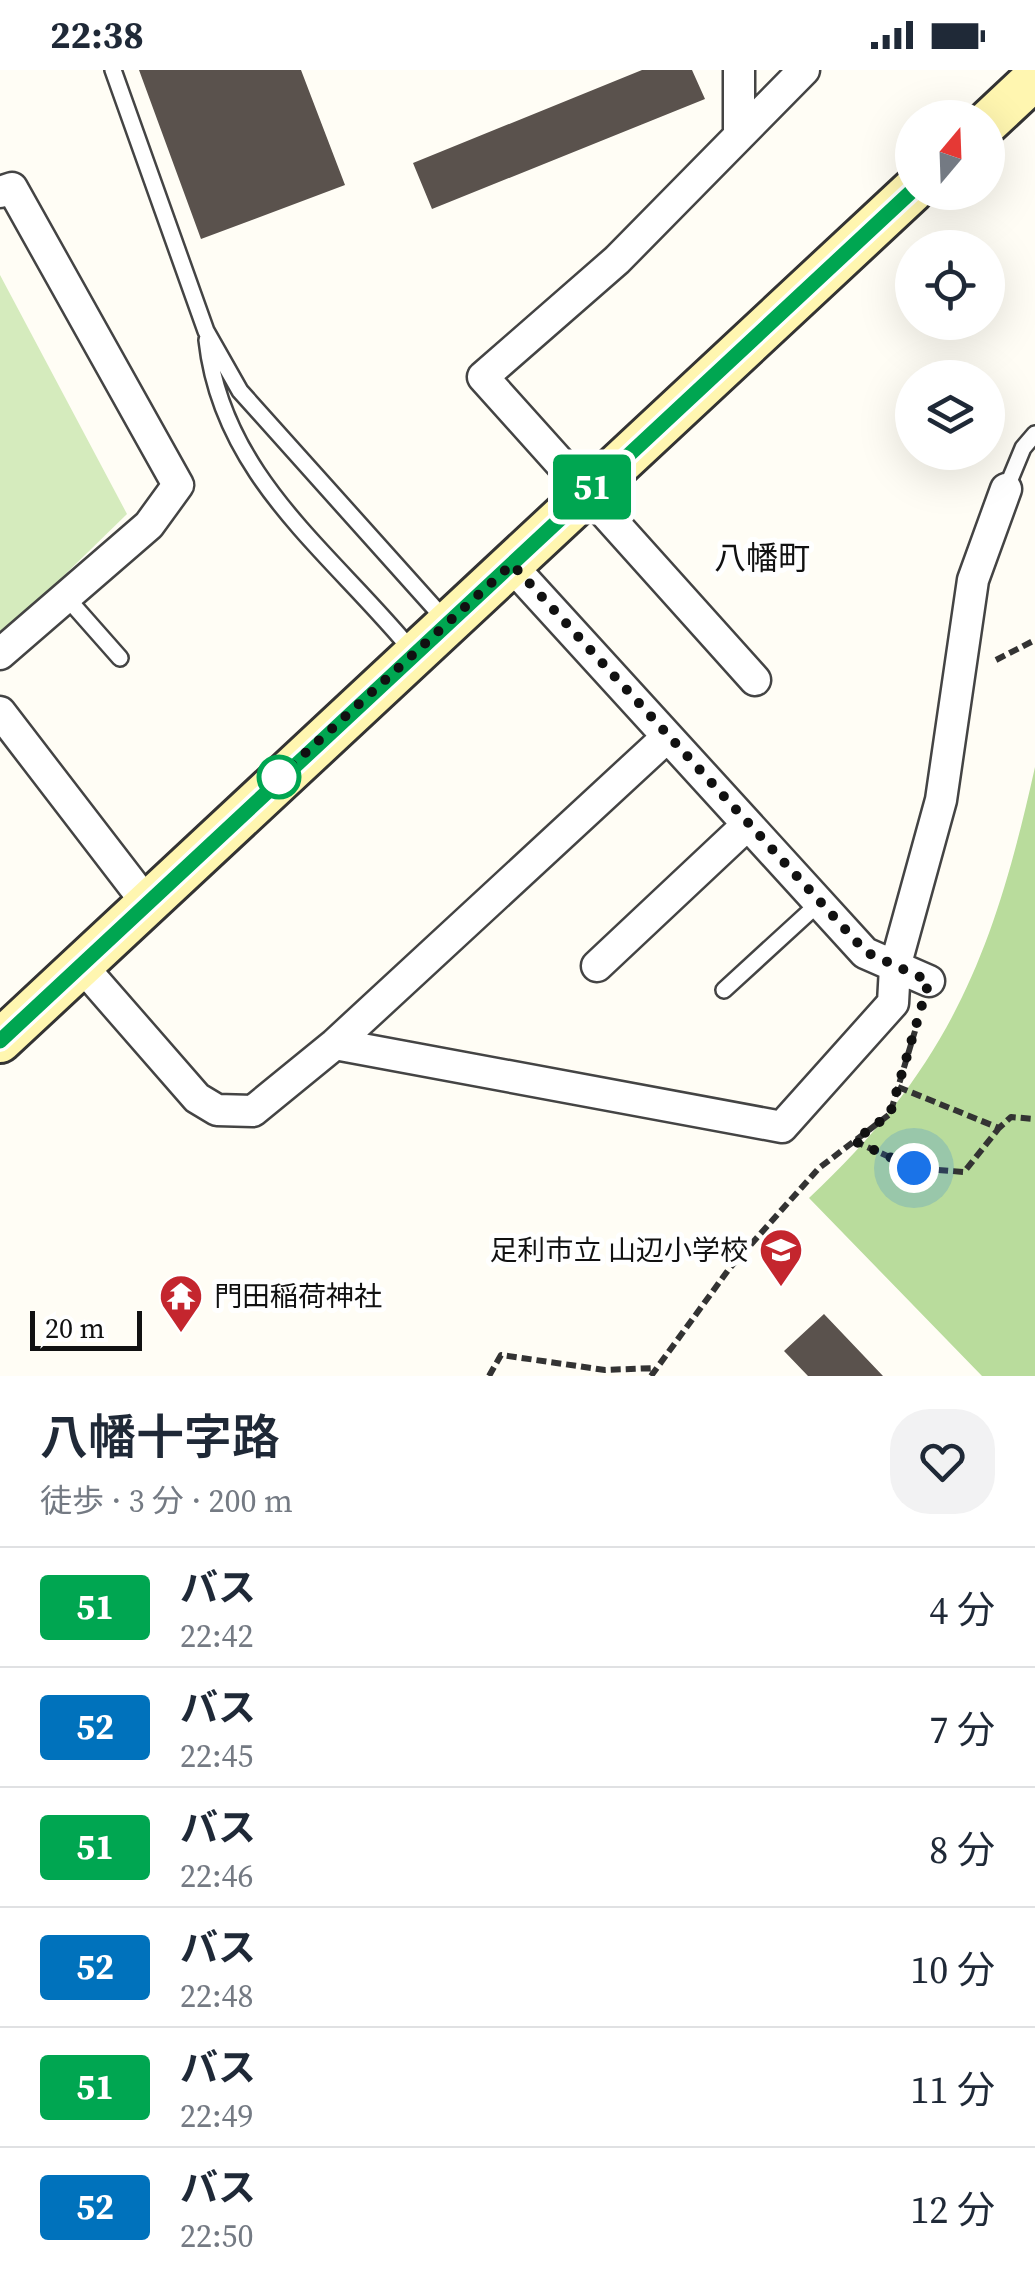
<!DOCTYPE html>
<html lang="ja">
<head>
<meta charset="utf-8">
<style>
	:root { --surface:#fff; --page:#f2f2f3; --text:#1f2937; --muted:#747a83; --line:#e0e1e3 }
	body { margin:0; font-family:"Source Serif 4","Noto Sans JP",serif; background:var(--page); color:var(--text); height:100vh; display:flex; flex-direction:column; font-size:38px; white-space:nowrap }
	* { box-sizing:border-box; margin:0 }
	p { font-size:32px; color:var(--muted) }
	.icon { flex:none; width:55px; height:55px; fill:none; stroke:currentColor; stroke-width:2; stroke-linecap:round; stroke-linejoin:round }
	.map { position:relative; height:1306px; overflow:hidden }
	.details { display:flex; flex-direction:column; background:var(--surface); flex:1 }
	.details>* { flex:none }
	.badge { padding:0 20px; border-radius:8px; font-size:35px; line-height:65px }
	.needle { width:65px; rotate:19deg }
	.tools { position:absolute; left:895px; top:30px; display:grid; gap:20px }
	.tools a { display:grid; place-items:center; width:110px; height:110px; border-radius:50%; background:var(--surface); box-shadow:0 10px 40px #0002; font-size:50px }
	.scale { position:absolute; left:30px; bottom:25px; width:112px; box-sizing:border-box; padding-left:10px; border:5px solid #111; border-top:0; font-size:28px; line-height:35px; white-space:nowrap; color:#111; -webkit-text-stroke:8px #fff; paint-order:stroke }
	.you { position:absolute; width:50px; height:50px; margin:-25px; border:8px solid #fff; border-radius:50%; background:#1a73e8; box-shadow:0 0 0 15px #1a73e833 }
	.map>.badge { position:absolute; translate:-50% -50%; box-shadow:0 0 0 5px #fff }
	.round { display:grid; place-items:center; flex:none; width:105px; height:105px; border-radius:40px; background:var(--page) }
	.head { display:flex; align-items:center; justify-content:space-between; height:170px; padding:0 40px }
	h1 { font-size:48px; font-weight:600; line-height:75px }
	ul { padding:0; list-style:none }
	li { display:flex; align-items:center; gap:30px; height:120px; padding:0 40px; border-top:2px solid var(--line) }
	li div { flex:1 }
	li b { display:block; font-size:38px }
	li em { font-style:normal }
	li .badge { min-width:110px; font-weight:700; text-align:center }
	.status { display:flex; justify-content:space-between; align-items:center; height:70px; padding:0 50px; background:var(--surface); direction:ltr }
	.status svg { height:28px; fill:currentColor }
	.map>svg:first-child { display:block }
	.green { fill:#d5ebbd }
	.forest { fill:#b9dc9c }
	.building { fill:#5a524d }
	.lines { fill:none; stroke-linecap:round; stroke-linejoin:round }
	.service-casing { stroke:#444; stroke-width:20 }
	.minor-casing { stroke:#444; stroke-width:35 }
	.secondary-casing { stroke:#333; stroke-width:48 }
	.path { stroke:#333; stroke-width:6; stroke-dasharray:10 5; stroke-linecap:butt }
	.service { stroke:#fff; stroke-width:15 }
	.minor { stroke:#fff; stroke-width:30 }
	.secondary { stroke:#fff6b0; stroke-width:42 }
	.line-casing { stroke:#fff; stroke-width:22 }
	.line { stroke:#00a651; stroke-width:15 }
	.walk { stroke:#111; stroke-width:10; stroke-dasharray:0 18 }
	.stop-dot { fill:#fff; stroke:#00a651; stroke-width:5 }
	.labels { text-anchor:middle; dominant-baseline:central; stroke-width:10; stroke-linejoin:round; paint-order:stroke }
	.poi-label { font-size:28px; fill:#111; stroke:#fff; text-anchor:end }
	.quarter-label { font-size:32px; fill:#111; stroke:#fff }
</style>
</head>
<body>
<div class="status"><b>22:38</b><svg viewBox="0 0 49 12"><path d="M0 12V9h3v3zM5 12V6h3v6zM10 12V3h3v9zM15 12V0h3v12zM26 1h20v11H26zM47 4h2v5h-2z"/></svg></div>
<div class="map">
<svg width="1035" height="1306" viewBox="0 0 1035 1306">
	<rect width="100%" height="100%" fill="#fffdf5"/>
	<path class="green" d="M0 205 127 444 6 562H0Z"/>
	<path class="forest" d="M1035 697V1306H982L809 1128C950 996 994 882 1035 697Z"/>
	<path class="building" d="M139 0H301L345 115 201 169Z
		M642 0H692L705 29 432 139 413 93Z
		M824 1244 883 1306H808L784 1281Z"/>
	<g class="lines">
		<g class="service-casing">
			<path id="service" d="M113 0 206 261 240 321 447 552
				M207 270C222 407 331 482 413 582
				M1006 419 1023 378 1035 364
				M67 528 120 588
				M724 920 819 833"/>
		</g>
		<g class="minor-casing">
			<path id="minor" d="M739 0V62
				M0 122 12 118 178 415 149 455 0 584
				M511 495 865 883 929 911
				M755 610 483 307 617 190 804 0
				M0 642 146 832
				M81 895 197 1028 217 1040 253 1041 335 974 666 668
				M597 896 746 756
				M335 974 782 1057 893 933 895 897 941 730 973 510 1006 419"/>
		</g>
		<g class="secondary-casing">
			<path id="secondary" d="M988 52 1035 8
				M0 971 912 121"/>
		</g>
		<path class="path" d="M996 590 1035 570
			M898 1017 999 1058 1011 1047 1035 1049
			M854 1071 914 1098 964 1102 999 1058
			M489 1306 501 1285 605 1300 655 1298
			M651 1306 729 1199 819 1098 890 1044 915 961"/>
		<use href="#service" class="service"/>
		<use href="#minor" class="minor"/>
		<use href="#secondary" class="secondary"/>
	</g>
	<g class="lines">
		<g class="line-casing">
			<path id="line" d="M0 971 912 121"/>
		</g>
		<use href="#line" class="line"/>
		<path class="walk" d="M279 707 512 494 866 882 929 911 890 1044 854 1071 914 1098"/>
	</g>
	<defs>
		<g id="school-pin" transform="scale(2.25)"><path d="M0 17L-7.5 6A9.5 9.5 0 1 1 7.5 6Z" fill="#c4262e" stroke="#fff"/><path d="M0-5L7-2L0 1L-7-2ZM-4 1L0 2.5L4 1V4Q0 6-4 4Z" fill="#fff"/></g>
		<g id="temple-pin" transform="scale(2.25)"><path d="M0 17L-7.5 6A9.5 9.5 0 1 1 7.5 6Z" fill="#c4262e" stroke="#fff"/><path d="M0-6L5-2H3V0L6.5 2.5H4V6H1.5V3h-3V6H-4V2.5H-6.5L-3 0V-2H-5Z" fill="#fff"/></g>
	</defs>
	<g fill-rule="evenodd">
		<use href="#school-pin" x="781" y="1180"/>
		<use href="#temple-pin" x="181" y="1226"/>
	</g>
	<circle class="stop-dot" cx="279" cy="707" r="20"/>
	<g class="labels">
		<g class="poi-label">
			<text x="748" y="1180">足利市立 山辺小学校</text>
			<text x="214" y="1226" text-anchor="start">門田稲荷神社</text>
		</g>
		<g class="quarter-label">
			<text x="762" y="488">八幡町</text>
		</g>
	</g>
</svg>
<div class="tools">
<a><svg class="needle" viewBox="-14 -14 28 28"><path d="M0-13l5 13h-10z" fill="#e53935"/><path d="M0 13l5-13h-10z" fill="#747a83"/></svg></a>
<a><svg class="icon" aria-label="locate" viewBox="0 0 24 24"><circle cx="12" cy="12" r="6"/><path d="M12 2v4M12 18v4M2 12h4M18 12h4"/></svg></a>
<a><svg class="icon" aria-label="layers" viewBox="0 0 24 24"><path d="M12 4l9 5-9 5-9-5zM3 14l9 5 9-5"/></svg></a>
</div>
<div class="scale">20 m</div>
<div class="you" style="left:914px;top:1098px"></div>
<b class="badge" style="left:592px;top:417px;background:#00a651;color:#fff">51</b>
</div>
<section class="details">
<div class="head"><div><h1>八幡十字路</h1><p>徒歩 · 3 分 · 200 m</p></div><a class="round"><svg class="icon" aria-label="heart" viewBox="0 0 24 24"><path d="M12 20l-8-8c-3-5 5-10 8-4 3-6 11-1 8 4z"/></svg></a></div>
<ul>
<li><span class="badge" style="background:#00a651;color:#fff">51</span><div><b>バス</b><p>22:42</p></div><em>4 分</em></li>
<li><span class="badge" style="background:#0072bc;color:#fff">52</span><div><b>バス</b><p>22:45</p></div><em>7 分</em></li>
<li><span class="badge" style="background:#00a651;color:#fff">51</span><div><b>バス</b><p>22:46</p></div><em>8 分</em></li>
<li><span class="badge" style="background:#0072bc;color:#fff">52</span><div><b>バス</b><p>22:48</p></div><em>10 分</em></li>
<li><span class="badge" style="background:#00a651;color:#fff">51</span><div><b>バス</b><p>22:49</p></div><em>11 分</em></li>
<li><span class="badge" style="background:#0072bc;color:#fff">52</span><div><b>バス</b><p>22:50</p></div><em>12 分</em></li>
</ul>
</section>
</body>
</html>
